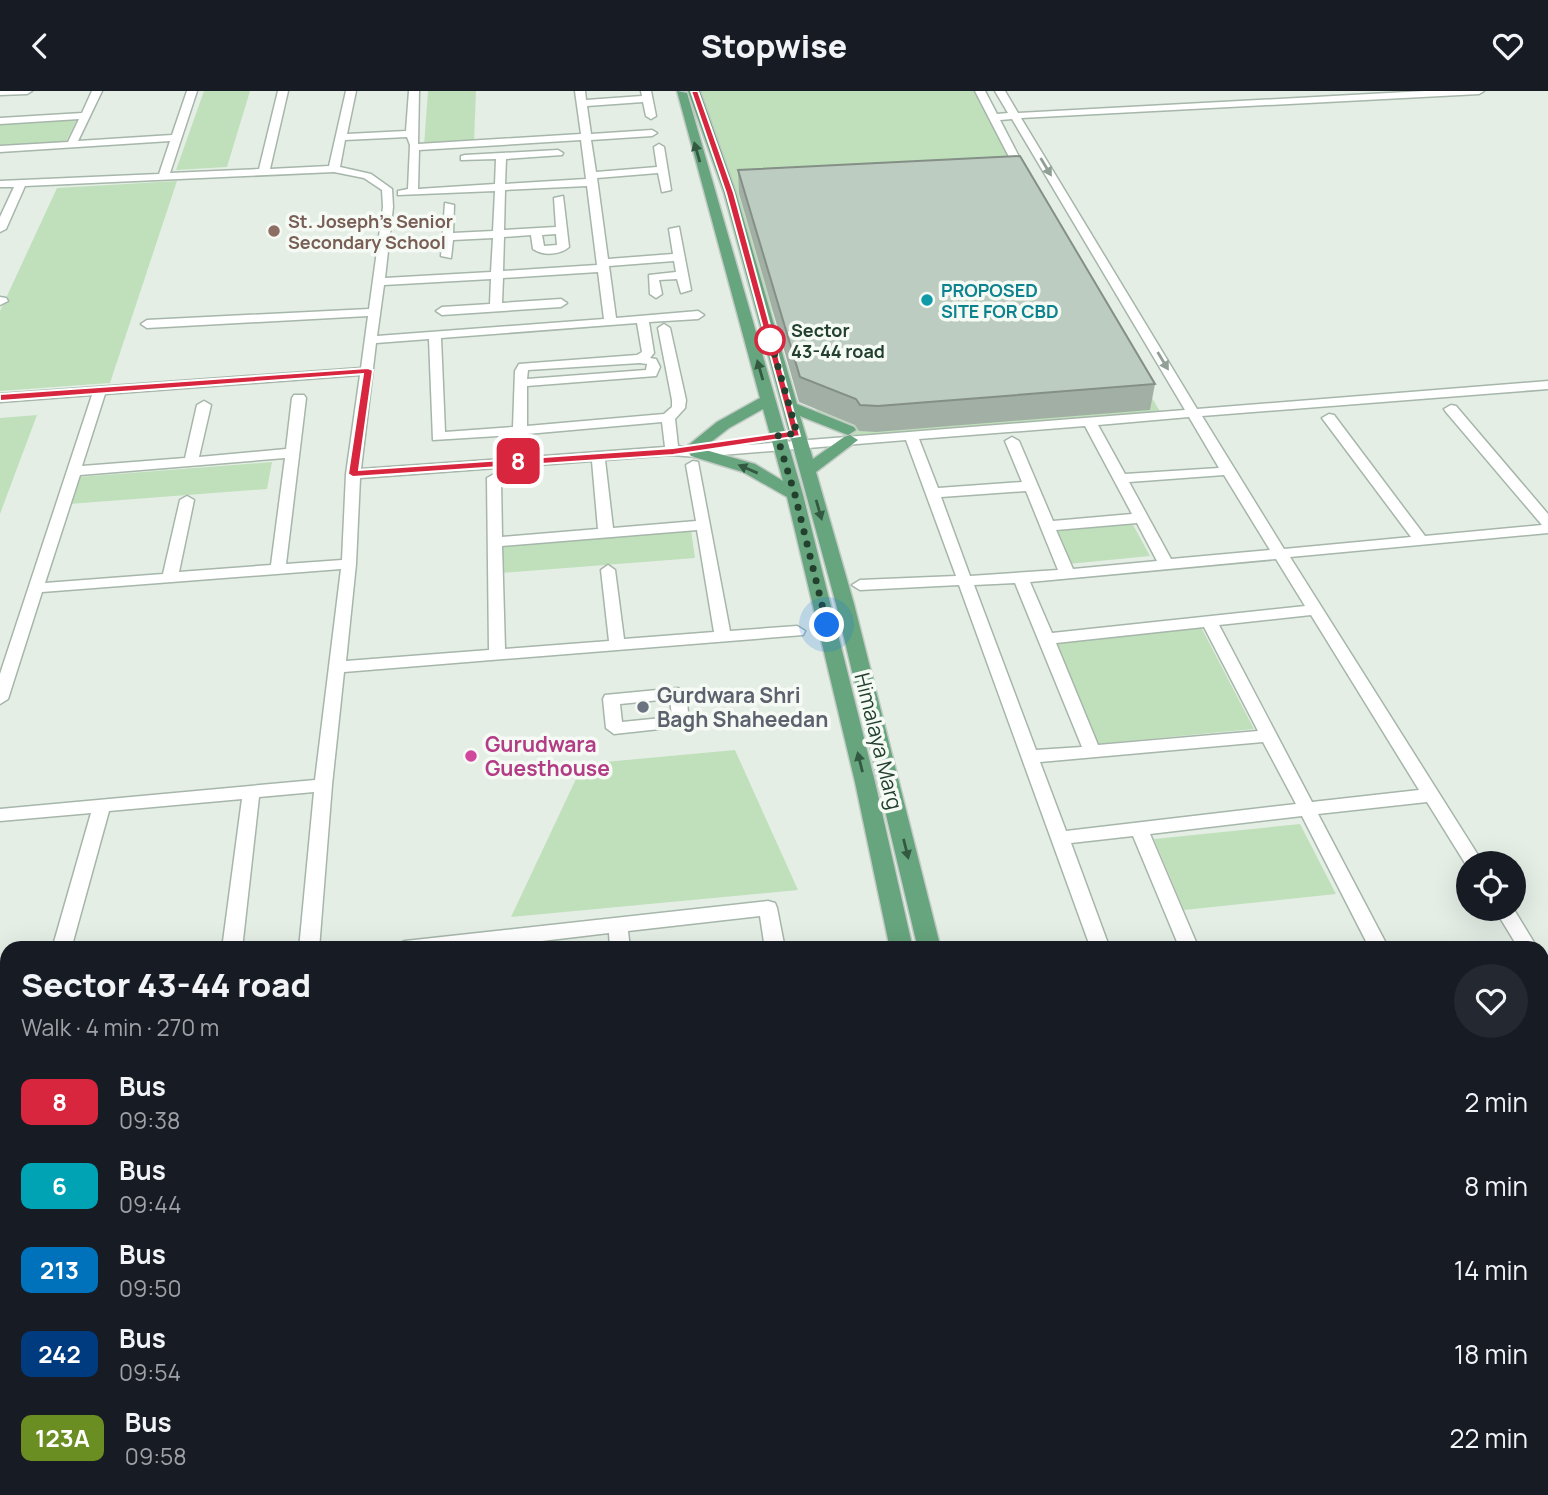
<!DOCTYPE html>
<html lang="en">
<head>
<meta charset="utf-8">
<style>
	:root { --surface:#171b24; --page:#242831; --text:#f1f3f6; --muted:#9ea1a6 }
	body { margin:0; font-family:Manrope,sans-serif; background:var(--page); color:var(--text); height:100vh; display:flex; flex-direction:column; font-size:26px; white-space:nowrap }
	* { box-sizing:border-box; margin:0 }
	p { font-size:23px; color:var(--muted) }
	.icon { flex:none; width:38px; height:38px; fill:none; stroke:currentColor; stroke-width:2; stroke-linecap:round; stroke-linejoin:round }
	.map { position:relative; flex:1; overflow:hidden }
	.drawer { position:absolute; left:0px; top:850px; width:1549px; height:555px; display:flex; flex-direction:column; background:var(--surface); border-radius:21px 21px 0 0; box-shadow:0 7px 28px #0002 }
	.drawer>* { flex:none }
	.badge { padding:0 14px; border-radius:10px; font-size:24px; line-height:46px }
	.buttons { position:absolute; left:1456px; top:760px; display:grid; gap:14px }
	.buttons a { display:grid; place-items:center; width:70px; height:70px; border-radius:50%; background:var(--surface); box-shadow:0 7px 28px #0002; font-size:35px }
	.you { position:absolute; width:35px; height:35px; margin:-18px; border:5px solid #fff; border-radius:50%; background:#1a73e8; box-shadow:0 0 0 10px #1a73e833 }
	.map>.badge { position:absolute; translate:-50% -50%; box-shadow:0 0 0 4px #fff }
	.round { display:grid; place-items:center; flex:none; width:74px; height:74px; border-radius:37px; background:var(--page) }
	.overview { display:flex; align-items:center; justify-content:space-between; height:119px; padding:0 21px }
	h1 { font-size:33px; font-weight:800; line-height:52px }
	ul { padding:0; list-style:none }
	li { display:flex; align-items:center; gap:21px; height:84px; padding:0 21px }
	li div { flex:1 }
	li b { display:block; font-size:26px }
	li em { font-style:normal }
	li .badge { min-width:77px; font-weight:700; text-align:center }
	header { display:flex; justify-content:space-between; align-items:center; height:91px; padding:0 21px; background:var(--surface); font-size:32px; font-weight:800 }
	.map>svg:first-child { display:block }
	.green { fill:#c0e0bc }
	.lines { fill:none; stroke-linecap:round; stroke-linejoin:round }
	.minor-casing { stroke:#a6b6aa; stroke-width:3 }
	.major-casing { stroke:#c1cac4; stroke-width:3 }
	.minor { fill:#fff; fill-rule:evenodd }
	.major { fill:#66a57d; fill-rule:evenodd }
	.wall { fill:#a2afa5 }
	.building { fill:#bcccc0; stroke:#848f86; stroke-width:2 }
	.oneway { fill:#335941 }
	.oneway2 { fill:#90a096 }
	.line { fill:#d7263d; stroke:#fff; stroke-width:2 }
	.walk { stroke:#22402d; stroke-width:7; stroke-dasharray:0 12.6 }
	.education-dot { fill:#8d6e63; stroke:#f5faf5; stroke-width:2.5 }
	.culture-dot { fill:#0f9aa8; stroke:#f5faf5; stroke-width:2.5 }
	.stop-dot { fill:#fff; stroke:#d7263d; stroke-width:3.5 }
	.worship-dot { fill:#6b7280; stroke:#f5faf5; stroke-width:2.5 }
	.hotel-dot { fill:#d1479c; stroke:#f5faf5; stroke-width:2.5 }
	.labels { text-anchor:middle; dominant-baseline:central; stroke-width:7; stroke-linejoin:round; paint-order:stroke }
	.far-education-label { font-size:18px; font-weight:bold; fill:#785e54; stroke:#f5faf5; text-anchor:start }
	.far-culture-label { font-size:18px; font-weight:bold; fill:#0d838f; stroke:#f5faf5; text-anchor:start }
	.far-stop-label { font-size:18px; font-weight:bold; fill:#22402d; stroke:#f5faf5; text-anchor:start }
	.worship-label { font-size:21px; font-weight:bold; fill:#5b616d; stroke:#f5faf5; text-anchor:start }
	.street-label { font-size:21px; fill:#22402d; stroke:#f5faf5 }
	.hotel-label { font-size:21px; font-weight:bold; fill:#b23c85; stroke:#f5faf5; text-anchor:start }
</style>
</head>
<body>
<header><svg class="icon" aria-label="back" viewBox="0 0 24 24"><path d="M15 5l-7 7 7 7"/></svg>Stopwise<svg class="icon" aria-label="heart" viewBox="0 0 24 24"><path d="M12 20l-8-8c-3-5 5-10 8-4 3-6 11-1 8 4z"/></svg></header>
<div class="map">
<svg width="1548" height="1404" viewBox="0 0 1548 1404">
	<rect width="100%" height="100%" fill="#e4eee5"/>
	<path class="green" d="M204 0H250L227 76 176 79Z
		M428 0H476L474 51 424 54Z
		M694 0H987L1025 88 1162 324 849 347 803 307Z
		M77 28 66 51 0 54V32Z
		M177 90 110 292 0 300V220L57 97Z
		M37 324 0 423V327Z
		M272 371 267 398 69 413 78 386Z
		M1131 430 1150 465 1068 473 1051 438Z
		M691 439 695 467 501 482V454Z
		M1201 536 1254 638 1096 653 1054 550Z
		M735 659 798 799 511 826 583 673Z
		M1300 733 1336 803 1184 819 1154 748Z"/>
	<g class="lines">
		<g class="minor-casing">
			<path id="minor" d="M0 0H32L27 3 0 4Z
				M92 0H102L78 50 172 44 187 0H197L170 82 259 78 278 0H288L270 78 329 75 346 0H356L347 43 406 40 409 0H419L418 53 581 43 575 0H585L586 9 642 5 641 0H651L656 25 651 28 646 25 643 11 587 15 591 43 652 39 657 42 652 45 591 49 596 81 657 76 654 56 659 53 664 56 671 99 662 101 658 82 597 87 608 168 673 163 669 138 679 136 691 199 681 202 677 188 659 189 662 203 656 207 650 203 649 184 676 181 674 170 609 175 616 227 698 220 704 224 698 228 649 231 654 262 650 267 656 268 660 276 656 285 527 295V335L664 323 672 316V309L658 237 664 233 670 237 686 309 685 317 675 328 678 355 697 358 1185 319 1012 28 1000 29 1030 87 1025 90 1020 87 975 0H985L997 23 1008 22 995 0H1005L1018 22 1425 0H1484L1479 3 1021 27 1197 318 1548 290V298L1202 325 1284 458 1411 446 1322 327 1329 323 1334 324 1425 445 1542 434 1446 321 1444 318 1451 314 1456 315 1548 423V442L1290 466 1483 772H1468V777L1427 711 1318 723 1389 858H1370L1302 725 1150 743 1199 858H1180L1133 745 1071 752 1110 858H1091L959 494 860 499 852 494 860 489 956 485 906 349 697 366 671 364 605 369 613 437 696 430 686 374 693 370 698 371 730 540 797 535 805 540 803 544 344 581 332 694 319 858H299L314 701 259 706 242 858H222L242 708 109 720 71 858H52L91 722 0 730V718L315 689 341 478 42 501 8 608 0 613V583L92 304 0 311V303L361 277 368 225 147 237 141 233 147 229 369 218 383 116 382 99 364 87 334 81 25 95 6 138 0 141V126L14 96H0V90L159 83 170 50 0 61V55L68 51 79 28 0 33V27L82 22ZM407 46 410 54 408 98 398 100V104L495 100 493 140 453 142 454 114 445 112 441 165 451 167 453 149 493 147 491 181 385 187 393 116 392 98 371 83 340 76 345 49ZM581 49 586 88 505 93 506 68 562 64 563 62 558 59 465 64 461 65V69L496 68 495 93 418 98 419 59ZM587 95 597 174 503 180 504 146 531 144 533 158C543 165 560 164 569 156L563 105 554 107 556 136 504 139 505 99ZM556 143 557 154 544 155 542 144ZM598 181 604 228 377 245 384 194 491 188 490 213 442 216 436 220 442 224 561 216 567 212 561 208 502 212 503 187ZM637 232 642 261 637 264 519 273 515 280 513 336 445 341 441 247ZM429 248 433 349 514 344 517 367 361 378 376 252ZM640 272 647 273 646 279 527 288 528 279ZM360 284 346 383 342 469 286 473 306 307 304 304H294L292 307 286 358 199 366 211 314 204 310 197 314 185 367 82 375 105 303ZM1189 326 1219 377 1125 383 1098 334ZM662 331 665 356 530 366 527 343ZM1085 335 1132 423 1053 430 1019 350 1012 346 1005 350 1022 391 938 397 919 348ZM285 367 271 474 179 481 194 409 187 405 180 409 163 483 45 492 80 384ZM592 370 598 438 502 446 501 387 494 383 487 387 489 559 346 570 356 473 360 387ZM1224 384 1270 459 1171 468 1129 391ZM1026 400 1058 479 970 485 941 406ZM1137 432 1157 470 1073 478 1056 439ZM697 439 714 541 624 548 615 479 608 474 601 479 609 550 505 558 502 455ZM1276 468 1305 515 1052 542 1030 491ZM1015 492 1082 656 1036 659 974 494ZM1311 524 1419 699 1312 711 1219 534ZM1204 536 1258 640 1098 654 1056 552ZM1263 651 1296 713 1066 740 1040 671Z
				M0 206 6 207 8 210 0 214Z
				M678 597 686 602 689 631 687 635 614 643 606 637 603 608 605 604ZM670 608 672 626 622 631 620 613Z
				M768 810 775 812 777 817 785 858H765L760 825 628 840 630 858H610L609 842 475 858H396L398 853 405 850Z
				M1494 817H1513L1538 858H1519Z
				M1542 866 1548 868V888L1542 886Z
				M7 888V904L0 905V889Z
				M1542 1039 1548 1041V1068L1542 1066Z
				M7 1074V1094L0 1095V1075Z
				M1548 1145V1165L1542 1166V1146Z
				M7 1150V1170L0 1171V1151Z
				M0 1315H7V1339H0Z
				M1548 1351V1377L1542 1378V1353Z
				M216 1398H242V1404H216Z
				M413 1398H439L438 1404H412Z
				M641 1398H667L668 1404H642Z
				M859 1398H885L886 1404H860Z
				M1290 1398H1316L1319 1404H1293Z
				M1407 1398H1433L1436 1404H1410Z"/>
		</g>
		<g class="major-casing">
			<path id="major" d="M677 0 687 2 803 404 875 691 913 858H890L855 691 787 406 743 381 691 365 685 357 717 331 760 307ZM763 318 783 390 755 373 702 358 729 337Z
				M688 0H700L736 102 797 313 854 336 856 339 848 344 800 325 813 368 844 346 850 344 858 349 816 381 854 513 941 858H918L836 513 724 102Z
				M1010 1398H1040L1041 1404H1011Z
				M1049 1398H1079L1080 1404H1050Z"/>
		</g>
		<use href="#minor" class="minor"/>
		<use href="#major" class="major"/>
	</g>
	<path class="wall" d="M738 79 1155 293 1150 319 876 341 859 340 855 334 799 311 739 102Z"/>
	<path class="building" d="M1020 65 1155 293 878 315 860 314 856 308 800 286 738 79Z"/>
	<defs><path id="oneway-solid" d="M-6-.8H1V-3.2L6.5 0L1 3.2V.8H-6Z" transform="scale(1.75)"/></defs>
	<g class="oneway">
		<use href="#oneway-solid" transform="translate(697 61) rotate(-106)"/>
		<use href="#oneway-solid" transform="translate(760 279) rotate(-106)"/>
		<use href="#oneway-solid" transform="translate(748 378) rotate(-157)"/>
		<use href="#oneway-solid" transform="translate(819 419) rotate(74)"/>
		<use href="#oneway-solid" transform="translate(860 671) rotate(-104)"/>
		<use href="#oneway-solid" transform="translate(906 758) rotate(76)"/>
	</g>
	<g class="oneway2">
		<use href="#oneway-solid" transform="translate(1046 76) rotate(59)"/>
		<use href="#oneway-solid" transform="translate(1163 270) rotate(59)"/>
	</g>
	<path class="line" d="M691 0H698L734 102 800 345 673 364 353 386 348 383 363 283 0 310V303L368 277 373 279 359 379 673 357 791 340 726 102Z"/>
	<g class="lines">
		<path class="walk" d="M770 249 769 244 797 342 777 345 795 404 827 534"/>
	</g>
	<circle class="education-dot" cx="274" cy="140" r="7"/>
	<circle class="culture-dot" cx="927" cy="209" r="7"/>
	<circle class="stop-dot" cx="770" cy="249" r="14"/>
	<circle class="worship-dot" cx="643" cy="616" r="7"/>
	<circle class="hotel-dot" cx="471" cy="665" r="7"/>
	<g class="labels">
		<g class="far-education-label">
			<text x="288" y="130">St. Joseph’s Senior<tspan x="288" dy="21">Secondary School</tspan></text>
		</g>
		<g class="far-culture-label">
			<text x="941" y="199">PROPOSED<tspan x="941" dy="21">SITE FOR CBD</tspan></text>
		</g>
		<g class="far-stop-label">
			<text x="791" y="239">Sector<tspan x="791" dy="21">43-44 road</tspan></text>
		</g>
		<g class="worship-label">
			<text x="657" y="604">Gurdwara Shri<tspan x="657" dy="24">Bagh Shaheedan</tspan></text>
		</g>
		<g class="street-label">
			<text transform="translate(879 650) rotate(76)">Himalaya Marg</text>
		</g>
		<g class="hotel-label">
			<text x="485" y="653">Gurudwara<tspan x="485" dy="24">Guesthouse</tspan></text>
		</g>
	</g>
</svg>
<div class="buttons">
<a><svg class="icon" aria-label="locate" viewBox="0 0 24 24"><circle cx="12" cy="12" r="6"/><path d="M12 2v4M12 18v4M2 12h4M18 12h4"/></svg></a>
</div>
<div class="you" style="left:827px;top:534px"></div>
<b class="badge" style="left:518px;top:370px;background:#d7263d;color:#fff">8</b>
<section class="drawer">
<div class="overview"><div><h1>Sector 43-44 road</h1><p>Walk · 4 min · 270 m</p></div><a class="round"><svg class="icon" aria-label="heart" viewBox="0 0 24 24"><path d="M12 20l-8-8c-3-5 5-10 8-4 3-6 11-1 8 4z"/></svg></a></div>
<ul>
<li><span class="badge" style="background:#d7263d;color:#fff">8</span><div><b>Bus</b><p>09:38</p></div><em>2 min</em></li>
<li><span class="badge" style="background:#00a3b4;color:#fff">6</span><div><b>Bus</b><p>09:44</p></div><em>8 min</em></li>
<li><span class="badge" style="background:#0072bc;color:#fff">213</span><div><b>Bus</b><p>09:50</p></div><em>14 min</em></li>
<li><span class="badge" style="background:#003b80;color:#fff">242</span><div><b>Bus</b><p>09:54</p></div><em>18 min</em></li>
<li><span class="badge" style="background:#6b8e23;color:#fff">123A</span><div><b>Bus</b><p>09:58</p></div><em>22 min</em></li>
</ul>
</section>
</div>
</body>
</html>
